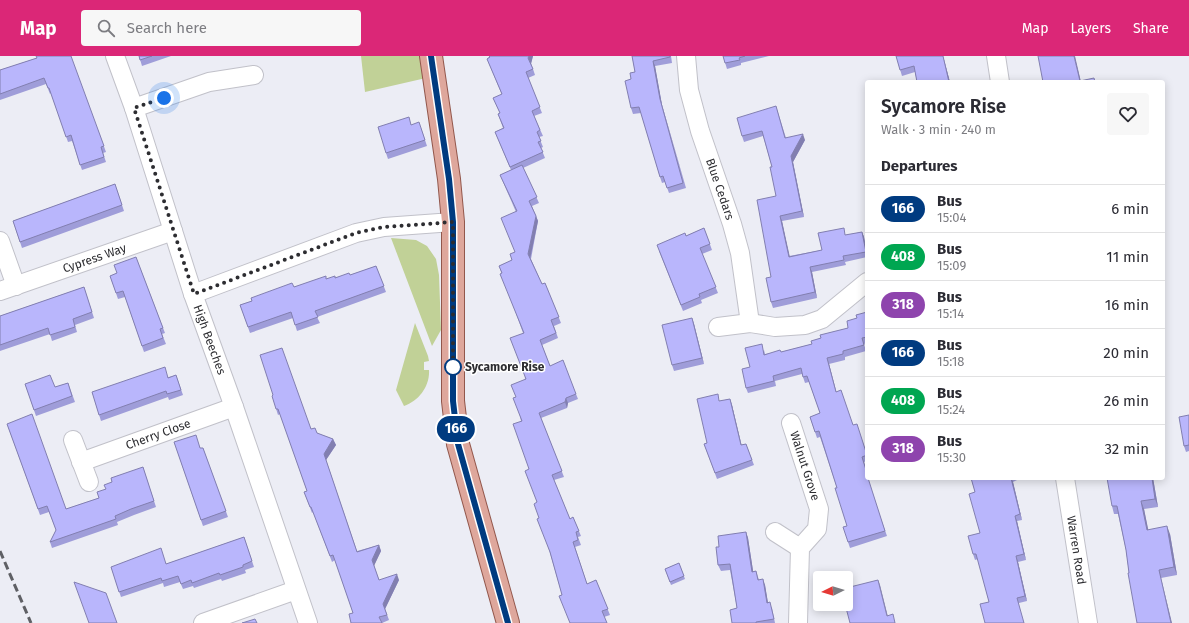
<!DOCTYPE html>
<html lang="en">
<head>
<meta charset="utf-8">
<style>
	:root { --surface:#fff; --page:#f7f7f7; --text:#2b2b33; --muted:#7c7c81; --line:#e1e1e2; --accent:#db2777 }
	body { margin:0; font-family:"Fira Sans",sans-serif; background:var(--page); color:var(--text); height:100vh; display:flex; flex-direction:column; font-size:15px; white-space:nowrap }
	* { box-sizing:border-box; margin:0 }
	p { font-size:13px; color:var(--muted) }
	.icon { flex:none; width:22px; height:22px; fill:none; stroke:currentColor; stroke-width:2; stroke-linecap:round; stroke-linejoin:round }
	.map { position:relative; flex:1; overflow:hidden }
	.side { position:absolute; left:865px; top:24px; width:300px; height:400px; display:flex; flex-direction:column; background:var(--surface); border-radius:4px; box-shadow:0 2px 10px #0003 }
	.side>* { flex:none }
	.badge { padding:0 8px; border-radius:13px; font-size:14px; line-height:26px }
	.needle { width:26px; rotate:265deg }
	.controls { position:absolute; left:813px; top:515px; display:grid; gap:8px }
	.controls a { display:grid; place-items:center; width:40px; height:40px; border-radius:4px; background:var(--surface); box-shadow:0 2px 10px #0003; font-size:20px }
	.you { position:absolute; width:20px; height:20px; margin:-10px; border:3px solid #fff; border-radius:50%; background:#1a73e8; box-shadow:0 0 0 6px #1a73e833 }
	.map>.badge { position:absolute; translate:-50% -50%; box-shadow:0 0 0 2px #fff }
	h2 { padding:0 16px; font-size:15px; line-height:36px }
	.round { display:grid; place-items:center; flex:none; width:42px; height:42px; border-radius:4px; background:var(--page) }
	.summary { display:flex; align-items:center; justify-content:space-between; height:68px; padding:0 16px }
	h1 { font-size:19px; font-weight:600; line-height:30px }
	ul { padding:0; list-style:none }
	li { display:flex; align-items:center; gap:12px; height:48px; padding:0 16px; border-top:1px solid var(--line) }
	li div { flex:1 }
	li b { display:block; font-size:15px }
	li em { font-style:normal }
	li .badge { min-width:44px; font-weight:700; text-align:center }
	header { display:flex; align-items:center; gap:24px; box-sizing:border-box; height:56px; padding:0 20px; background:var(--accent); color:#fff }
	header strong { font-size:19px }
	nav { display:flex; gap:22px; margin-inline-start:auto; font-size:14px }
	.search { width:280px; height:36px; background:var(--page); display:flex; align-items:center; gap:10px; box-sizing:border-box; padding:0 14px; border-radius:4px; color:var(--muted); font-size:15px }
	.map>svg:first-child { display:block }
	.green { fill:#c1d197 }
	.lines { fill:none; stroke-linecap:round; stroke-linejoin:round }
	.minor-casing { stroke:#c1c1c9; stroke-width:20 }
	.primary-casing { stroke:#92574c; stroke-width:24 }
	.minor { stroke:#fff; stroke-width:18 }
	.primary { stroke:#dea79c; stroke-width:22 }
	.rail { stroke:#5f6065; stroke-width:3; stroke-dasharray:8 4; stroke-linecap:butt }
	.wall { fill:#9f9dd9 }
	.shaded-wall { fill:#827fb0 }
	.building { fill:#b9b6fc; stroke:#827fb0 }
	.line-casing { stroke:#fff; stroke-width:9 }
	.line { stroke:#003b80; stroke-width:6 }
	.walk { stroke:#2d2d31; stroke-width:4; stroke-dasharray:0 7.2 }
	.stop-dot { fill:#fff; stroke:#003b80; stroke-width:2 }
	.labels { text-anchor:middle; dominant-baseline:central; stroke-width:3; stroke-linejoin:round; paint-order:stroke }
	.street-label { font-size:12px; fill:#2d2d31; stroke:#fff }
	.stop-label { font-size:12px; font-weight:bold; fill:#2d2d31; stroke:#fff; text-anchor:start }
</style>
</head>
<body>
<header>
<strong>Map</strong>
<div class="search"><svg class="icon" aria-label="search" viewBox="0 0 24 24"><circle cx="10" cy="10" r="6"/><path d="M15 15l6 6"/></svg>Search here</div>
<nav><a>Map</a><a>Layers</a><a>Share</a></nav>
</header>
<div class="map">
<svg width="1189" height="567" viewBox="0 0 1189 567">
	<rect width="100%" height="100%" fill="#ecedf5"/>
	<path class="green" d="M361 0H421L426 22 365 36Z
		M391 182 416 184 427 190 436 203 439 219 441 274 432 290Z
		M415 267 428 300 429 305 424 306V314H429C430 330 419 345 404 350L396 334Z"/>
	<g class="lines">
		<g class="minor-casing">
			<g id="minor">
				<path id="s1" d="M115 0 134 52 193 238 234 351 308 567"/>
				<path id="s2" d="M686 0 689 34 700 75 732 168 740 197 750 267"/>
				<path d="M996 0 1000 26"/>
				<path d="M134 52 209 26 254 19"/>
				<path d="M0 185 16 230"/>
				<path id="s3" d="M0 235 173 175"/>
				<path d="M193 238 356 177 384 171 453 166"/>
				<path d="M718 271 750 267 775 271 805 269 822 263 867 226"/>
				<path id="s4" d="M791 367 819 453 817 473 800 492 798 567"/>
				<path d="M73 384 89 426"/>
				<path id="s5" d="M81 406 234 351"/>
				<path id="s6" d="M1065 422 1088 567"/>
				<path d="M775 476 800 492"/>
				<path d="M203 567 296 534"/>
			</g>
		</g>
		<g class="primary-casing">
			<path id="primary" d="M431 0 449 123 453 166V345L458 388 508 567"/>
		</g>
		<use href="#minor" class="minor"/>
		<use href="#primary" class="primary"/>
		<path class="rail" d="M0 495 31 567"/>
	</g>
	<path class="wall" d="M139 0H171L142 10Z
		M489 0H533L531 7 535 19 528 22 542 57 534 60 543 80 539 81 543 91 541 92 545 102 523 112 539 147 532 150 538 165 531 203 542 228 545 227 561 267 554 270 558 282 542 289 550 310 576 338 578 343 568 347 567 352 541 362 564 421 554 424 570 463 573 461 581 480 578 481 581 489 575 491 587 528 596 524 610 559 604 561 562 539 550 497 539 462 537 447 529 413 521 365 516 341 525 324 523 277 499 210 512 204 515 196 516 156 500 119 511 114 495 76 503 72 498 58 500 57 493 42 502 39 487 3 489 1Z
		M632 0H671L672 7 655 10 662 49 686 132 669 137 665 126 662 127 660 121 641 57 633 58 631 52 635 16Z
		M723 0H769L741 7V9L727 13Z
		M896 0H943L950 26H917L915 16 902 20Z
		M37 2 98 74 106 96 103 97 106 106 82 114 72 85 68 86 51 37 50 38 46 28 0 44V14Z
		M776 50 786 82 805 84 793 106 804 161 782 165 789 200 822 194 846 179 862 176 864 181 867 197V201L845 206 846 209 812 216 817 242 773 252 771 246V221L776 140 772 111 763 80 744 86 742 80Z
		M411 69 421 72 427 90 388 103 386 97Z
		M115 128 124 155 22 192 13 165Z
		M704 172 712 194 702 198 718 237 701 244 702 247 683 255 659 195 686 180Z
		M136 201 165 277 162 278 166 288 144 296 125 241 118 243 110 220 117 217Z
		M376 210 386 236 317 261 320 267 297 275 293 262 250 277 240 249 294 231 326 223 350 219Z
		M84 231 94 262 75 269 77 276 52 285 50 278 0 295V260Z
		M867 256V287L864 288 866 295 845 301V304L829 308 836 336 867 400V405L864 406 867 422 887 480 850 492 848 486 847 470 837 432 820 381 817 382 810 361 820 357 809 326 805 327 802 318 775 325 776 330 748 337 746 332 750 311 764 294 765 298 781 296 812 288 821 282 848 272 857 262Z
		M692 262 694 268 704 308 674 315 672 309Z
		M176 319 183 339 169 344 168 341 101 365 92 336 169 321Z
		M68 327 75 346 36 360 25 328 55 331Z
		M272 340 311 373 317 377 333 383 336 389 326 404 357 495 379 489 381 495 374 509 379 524H399L385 553 389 564 382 567 353 557 335 504 332 506 313 456 312 457 304 436 307 435 280 358 278 359Z
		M730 343 732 349 741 389 746 388 754 409 717 423 704 388 707 387 720 345Z
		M1189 359V395L1186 396 1184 390Z
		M7 368 66 453 99 442 106 433 112 426 143 411 156 451 134 459 117 466 118 469 52 492 50 486 56 474 49 456 40 459Z
		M174 386 200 392H203L228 461 203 470Z
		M971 422H1017V424L1013 426 1022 464 1017 465 1026 504 1018 506 1027 545 1019 547 989 546 978 503 975 504 973 498 980 477 975 436Z
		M1153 422 1158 451 1144 453 1148 474 1170 478 1177 519 1161 522 1129 517 1126 494 1118 458H1114L1112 450Z
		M746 476 748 482 753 515H756L759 524 765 529 768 547 772 552 775 567H732L737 552 730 514 721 515 718 509Z
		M244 481 254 511 245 514 246 517 222 525 221 523 194 532 193 530 183 533 180 526 164 531 163 527 121 541 111 511 166 508Z
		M679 507 685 523 671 529 665 513Z"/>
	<path class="shaded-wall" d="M529 0H533L531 8 528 2Z
		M943 0 950 26H949Z
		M1074 0H1075L1081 26H1080Z
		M653 5 655 10 662 49 686 132 660 43Z
		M803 78 805 84 793 106 804 161 802 155 791 100Z
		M536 160 538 165 530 203 528 198Z
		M780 160 782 165 791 206 789 201Z
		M862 176 864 181 867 199 866 196Z
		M810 211 812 216 817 242 815 236Z
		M692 262 694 268 704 308 702 302Z
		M827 302 829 308 838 342 836 336Z
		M566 342 568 347 567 352 565 346Z
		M730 343 732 349 743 395 741 389Z
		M333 383 336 389 326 404 324 398Z
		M1011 422 1013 426 1022 464 1020 458Z
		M1152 422H1153L1158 451 1155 443Z
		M1141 445 1144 453 1150 482 1147 474Z
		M1015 460 1017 465 1026 504 1024 498Z
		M1167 470 1170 478 1177 519 1174 511Z
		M746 476 748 482 754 521 752 516Z
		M379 489 381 495 374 510 372 504Z
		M1016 500 1018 506 1027 545 1025 540Z
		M1159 514 1161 522 1172 567H1171Z
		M397 518 399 524 385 553 389 564 383 548Z
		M763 523 765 529 769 553 767 547Z
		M878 524 880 529 889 565 887 560Z"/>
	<path class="building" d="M36 0H71L104 90 101 91 104 101 80 109 71 79 66 81 49 32H48L44 22 0 38V14L37 2Z
		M139 0H152L140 4Z
		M489 0H529L528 2 533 13 526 16 540 51 532 55 540 74 537 76 541 85 538 86 543 96 510 111 495 76 504 72 498 58 500 57 493 42 502 38 487 3 490 1Z
		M632 0H670V1L653 5 660 43 683 127 667 132 663 120 660 121 639 51 631 52 625 25 631 23 630 17 635 16Z
		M723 0H745L739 2 740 4 725 7Z
		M896 0H943L949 26H917L914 10 900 14Z
		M1038 0H1074L1080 25 1094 22 1095 26H1043Z
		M776 50 785 82 803 78 791 100 802 155 780 160 789 201 822 194 818 177 844 172 845 179 862 176 866 196 843 200 844 204 810 211 815 236 771 246 766 222 771 221 757 144 776 140 770 111H772L762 75 742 80 737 62Z
		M409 61 411 69 419 66 425 84 386 97 378 71Z
		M522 109 537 141 529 145 536 160 528 198 542 228 545 227 559 261 551 264 556 277 540 284 550 310 563 304 576 338 566 342 565 346 539 357 562 415 552 419 570 463 573 461 579 475 576 476 578 484 573 486 587 528 596 524 608 553 602 555 607 567H570L559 540 562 539 550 496 537 463 539 462 534 448 537 446 525 415 529 413 513 368 522 365 513 342 516 341 511 329 526 323 510 282 524 277 500 218 502 217 499 210 512 204 510 198 515 196 501 162 517 155 500 119Z
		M115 128 122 149 20 186 13 165Z
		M704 172 710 188 700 192 716 231 699 238 700 241 681 249 657 189 685 177 686 180Z
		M136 201 163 272 160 273 163 282 142 290 123 235 116 237 110 220 117 217 114 209Z
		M376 210 384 230 315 255 318 261 295 269 291 256 248 271 240 249 252 245 251 242 292 227 294 231 326 220V223L335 220V222L349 217 350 219Z
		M84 231 92 256 73 263 75 271 50 279 48 272 0 289V260Z
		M867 256V281L862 282 864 289 843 295V298L827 302 836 336 841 334 853 369 857 368 867 399 862 401 867 417V422H868L885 475 848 486 843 471 847 470 835 432H837L819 375 815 376 810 361 820 357 807 320 803 321 801 312 773 320 774 325 746 332 742 313 750 311 745 292 762 288 764 299 780 294 781 296 812 288 811 285 821 282 820 279 848 272 847 265 857 262 856 259Z
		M692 262 702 302 672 309 662 269Z
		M282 292 311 373 315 372 317 377 333 383 324 398 357 496 379 489 372 504 379 524 397 518 383 548 387 559 379 561 382 567H351L349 558 353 557 333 499 330 500 311 451H310L304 436 307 435 278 353H276L272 340 273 339 260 299Z
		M165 311 168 322 176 319 181 334 167 338 166 335 99 359 92 336Z
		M50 319 55 331 68 327 72 340 34 354 25 328Z
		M718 338 719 345 730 343 741 389 746 388 752 404 715 417 704 388 707 387 697 343Z
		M32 358 66 453 99 442 97 436 106 433 104 429 112 426 111 422 143 411 154 445 131 453 115 460 116 463 50 486 56 474 47 450 38 453 7 368Z
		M1189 359V389L1184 390 1179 361Z
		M196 379 200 392H203L226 455 201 464 174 386Z
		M971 422H1011L1020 458 1015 460 1024 498 1016 500 1025 540 1017 542 1024 567H985L980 548 989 546 976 498H973L968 480 980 477 969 438 975 436Z
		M1107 422H1152L1155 443 1141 445 1147 474 1167 470 1174 511 1159 514 1171 567H1137L1128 517H1129L1126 494 1117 450H1112Z
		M746 476 752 516 756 515 758 524 763 523 767 547 770 546 774 563 756 566V567H732L730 554 737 552 730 508 718 509 716 491H719L718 480Z
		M244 481 252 505 243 509V511L220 519 219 517 192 527 191 524 181 528 178 520 162 525 161 522 119 536 111 511 161 492 166 508Z
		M679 507 684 520 670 526 665 513Z
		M878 524 887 560 893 558 895 567H850L845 548H846V532Z
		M74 526 106 537 117 567H89Z
		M255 563 257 567H242Z"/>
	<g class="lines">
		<g class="line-casing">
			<path id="line" d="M431 0 449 123 453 166V345L458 388 508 567"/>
		</g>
		<use href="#line" class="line"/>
		<path class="walk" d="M164 42 134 52 194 238 356 177 384 171 453 166V313V311"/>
	</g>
	<circle class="stop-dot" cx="453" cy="311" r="8"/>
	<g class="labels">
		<g class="street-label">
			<text stroke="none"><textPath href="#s2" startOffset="138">Blue Cedars</textPath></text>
			<text stroke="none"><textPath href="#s3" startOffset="100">Cypress Way</textPath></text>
			<text stroke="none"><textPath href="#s1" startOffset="299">High Beeches</textPath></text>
			<text stroke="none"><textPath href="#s5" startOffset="82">Cherry Close</textPath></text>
			<text stroke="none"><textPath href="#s4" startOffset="45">Walnut Grove</textPath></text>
			<text stroke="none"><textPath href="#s6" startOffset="73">Warren Road</textPath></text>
		</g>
		<g class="stop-label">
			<text x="465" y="311">Sycamore Rise</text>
		</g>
	</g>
</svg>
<div class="controls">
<a><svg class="needle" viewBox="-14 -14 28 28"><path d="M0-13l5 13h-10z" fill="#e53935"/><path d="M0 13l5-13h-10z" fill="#7c7c81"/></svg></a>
</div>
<div class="you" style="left:164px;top:42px"></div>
<b class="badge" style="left:456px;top:373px;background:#003b80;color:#fff">166</b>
<section class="side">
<div class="summary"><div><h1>Sycamore Rise</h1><p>Walk · 3 min · 240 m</p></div><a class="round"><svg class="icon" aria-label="heart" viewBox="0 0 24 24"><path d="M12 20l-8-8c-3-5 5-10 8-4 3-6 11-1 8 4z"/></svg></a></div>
<h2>Departures</h2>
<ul>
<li><span class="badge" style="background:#003b80;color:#fff">166</span><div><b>Bus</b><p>15:04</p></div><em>6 min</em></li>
<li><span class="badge" style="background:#00a651;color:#fff">408</span><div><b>Bus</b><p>15:09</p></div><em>11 min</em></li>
<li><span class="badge" style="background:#8e44ad;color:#fff">318</span><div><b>Bus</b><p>15:14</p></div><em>16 min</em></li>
<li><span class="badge" style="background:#003b80;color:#fff">166</span><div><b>Bus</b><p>15:18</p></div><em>20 min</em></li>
<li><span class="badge" style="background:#00a651;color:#fff">408</span><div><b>Bus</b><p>15:24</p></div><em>26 min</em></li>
<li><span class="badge" style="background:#8e44ad;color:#fff">318</span><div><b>Bus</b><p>15:30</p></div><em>32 min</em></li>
</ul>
</section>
</div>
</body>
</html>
